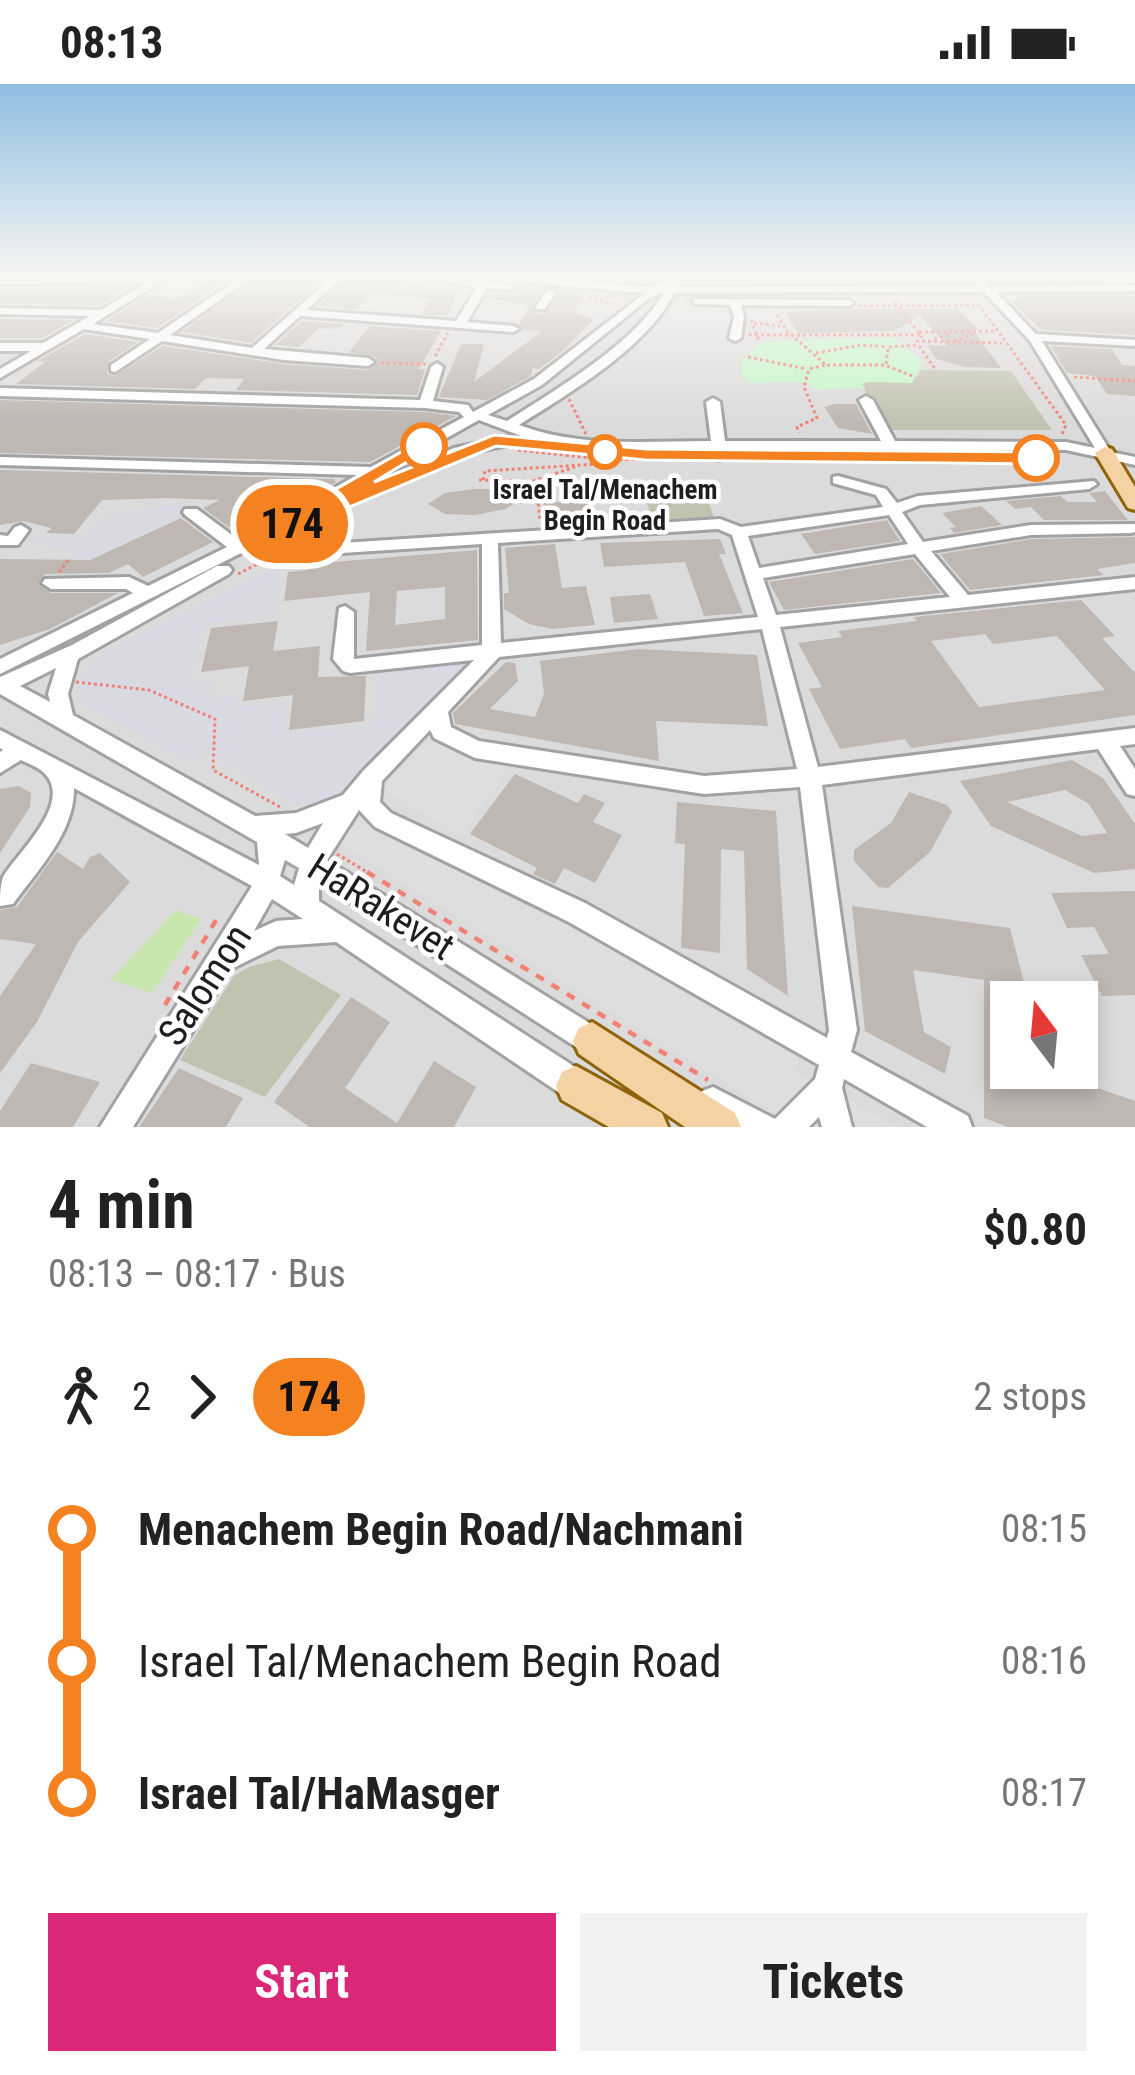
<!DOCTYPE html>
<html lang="en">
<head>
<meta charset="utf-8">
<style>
	:root { --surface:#fff; --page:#f2f2f2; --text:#222; --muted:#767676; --accent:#db2777 }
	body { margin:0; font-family:"Roboto Condensed",sans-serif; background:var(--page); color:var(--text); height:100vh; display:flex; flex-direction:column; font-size:45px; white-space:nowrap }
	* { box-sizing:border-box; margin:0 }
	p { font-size:39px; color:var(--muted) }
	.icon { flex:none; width:66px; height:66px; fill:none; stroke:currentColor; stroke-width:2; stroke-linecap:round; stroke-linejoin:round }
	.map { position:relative; height:1043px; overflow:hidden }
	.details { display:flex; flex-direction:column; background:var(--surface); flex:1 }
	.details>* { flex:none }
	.badge { padding:0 24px; border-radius:39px; font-size:42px; line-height:78px }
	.needle { width:78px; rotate:344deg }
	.tools { position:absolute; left:990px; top:897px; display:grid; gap:24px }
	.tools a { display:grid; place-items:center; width:108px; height:108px; border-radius:0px; background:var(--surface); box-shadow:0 6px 18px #0003; font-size:60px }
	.map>.badge { position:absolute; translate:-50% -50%; box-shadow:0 0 0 6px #fff }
	.legs { display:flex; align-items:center; gap:18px; height:132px; padding:0 48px; font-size:39px }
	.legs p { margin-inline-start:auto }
	.summary { display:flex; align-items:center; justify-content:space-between; height:204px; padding:0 48px }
	h1 { font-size:66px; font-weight:700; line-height:90px }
	.primary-button { display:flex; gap:24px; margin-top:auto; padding:24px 48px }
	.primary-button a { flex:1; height:138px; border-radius:0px; background:var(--accent); color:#fff; font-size:48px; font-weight:700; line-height:138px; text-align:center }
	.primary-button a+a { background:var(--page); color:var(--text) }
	ul { padding:0 48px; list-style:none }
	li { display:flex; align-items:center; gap:42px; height:132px; font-size:45px }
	li i { display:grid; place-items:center; width:18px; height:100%; margin:0 15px; background:currentColor }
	li i::after { content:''; width:30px; height:30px; margin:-15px; border:9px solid; border-radius:50%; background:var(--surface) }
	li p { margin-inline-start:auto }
	li:first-child i { background:linear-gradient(#0000 50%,currentColor 0) }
	li:last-child i { background:linear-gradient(currentColor 50%,#0000 0) }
	.status { display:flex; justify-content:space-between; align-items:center; height:84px; padding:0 60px; background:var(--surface); direction:ltr }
	.status svg { height:33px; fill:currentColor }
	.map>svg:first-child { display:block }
	.residential { fill:#dcdbdb; fill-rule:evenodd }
	.construction { fill:#c2c2b1 }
	.grass { fill:#c9e5ae }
	.park { fill:#c5f6c9 }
	.parking { fill:#dedede }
	.plaza { fill:#d9d9e4 }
	.building { fill:#bfb7b2; fill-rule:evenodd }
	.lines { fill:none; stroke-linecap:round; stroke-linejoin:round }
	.minor-tunnel { stroke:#c4c2bd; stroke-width:10; stroke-dasharray:10 6; stroke-linecap:butt }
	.minor-casing { stroke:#a2a2a2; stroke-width:6 }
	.major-casing { stroke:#8e630a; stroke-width:6 }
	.path-far1 { stroke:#f08174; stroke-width:3; stroke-dasharray:3 3; stroke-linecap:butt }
	.path { stroke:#f08174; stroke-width:4.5; stroke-dasharray:9 9; stroke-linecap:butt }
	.minor { fill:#fff; fill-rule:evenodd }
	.major { fill:#f5d2a3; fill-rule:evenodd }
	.line-1 { fill:#f58220; stroke:#fff; stroke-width:3 }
	.stop-1-dot { fill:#fff; stroke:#f58220; stroke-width:6 }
	.labels { text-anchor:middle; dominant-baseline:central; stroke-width:9; stroke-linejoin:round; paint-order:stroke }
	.far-stop-label { font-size:27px; font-weight:bold; fill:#1e1e1e; stroke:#fff }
	.near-street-label { font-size:39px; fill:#1e1e1e; stroke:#fff }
</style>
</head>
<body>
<div class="status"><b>08:13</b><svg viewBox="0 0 49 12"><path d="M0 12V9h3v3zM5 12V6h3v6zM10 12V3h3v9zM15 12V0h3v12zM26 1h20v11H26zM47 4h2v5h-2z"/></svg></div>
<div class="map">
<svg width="1135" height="1043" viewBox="0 0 1135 1043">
	<rect width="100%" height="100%" fill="#eeebe5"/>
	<path class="residential" d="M0 193H1135V1043H0ZM1011 918H1077V984H1011Z"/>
	<path class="construction" d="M921 286 1011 287 1052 346H888L861 299 918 292Z
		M703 402 714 434 652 437 643 404Z
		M279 875 341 911 265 1013 180 976 234 892 249 883Z"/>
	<path class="grass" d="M176 826 201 835 152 909 110 896Z"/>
	<path class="park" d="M893 253 923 277 912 299 867 298 862 300 865 304 816 306 806 298 752 299 742 293 741 279 761 258Z"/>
	<path class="parking" d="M433 650 445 663 509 683 461 753 382 704Z
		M355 737 405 756 800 961 796 989 899 1043H798L340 759Z"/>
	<path class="plaza" d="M179 421 191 428 89 475H69L73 467 15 454 18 450 86 452 98 438 113 430Z
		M281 479 274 531 204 539 190 596 212 594 209 614 237 610 236 624 286 618 283 651 374 640 375 588 461 578 464 583V589L324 721H298L205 669 193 680 77 618V598L99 573Z"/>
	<path class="building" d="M257 193H325L251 259 182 248Z
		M347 193 409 195 406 199 458 205 447 232 421 230 432 215 371 210 357 225 318 222Z
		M210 194 228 196 157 244 106 237 148 211 177 215Z
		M517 202 542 205 532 221 537 230 549 227 560 206 585 208 574 228 594 235 564 266 539 285 533 284 531 292 487 316 439 313 461 260H484L474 298 542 247 523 246 519 240 530 221 485 215 489 209 508 210Z
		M0 204V205L130 204 100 221 0 220Z
		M1020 212H1135V251L1042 246 1013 219Z
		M853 225H958L978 245H972L1001 284 965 283 936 275 927 261 947 262 920 231 895 247 798 249 786 228Z
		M0 235 74 236 42 254H0Z
		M302 237 344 240 339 245 319 244 299 263 275 261Z
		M370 242 441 247 419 285H425L417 311 236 306 244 295 206 294 195 305 16 300 45 278 38 277 85 250 138 258 109 277 107 290 114 292 163 262 284 280 368 286 378 279 376 274 349 268Z
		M1051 262 1112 265 1122 281 1135 282V312L1107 310 1095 292 1067 289Z
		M0 316 425 328 456 332 370 378 0 369Z
		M835 320H856L872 350 838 344 824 323Z
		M0 386 334 395 336 398 266 437 261 434 234 447 203 424 220 416 166 414 102 416 74 450 46 449 51 444 23 437 0 441Z
		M474 405H503L525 414 505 425 475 431 445 430 428 420 445 409Z
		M1105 407 1128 436H1044L1031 423 1015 425 1006 417 1061 412 1067 418H1097L1089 409Z
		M588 417 592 439 547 441 544 419Z
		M981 422 1002 441 954 449 950 444 956 443 942 429Z
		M181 434 213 458 143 493 128 480 109 489 45 490 38 500 51 509H118L50 545 0 561V475L90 476Z
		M887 436 900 457 815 470 801 450Z
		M1135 453V479L1097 485 1104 491 970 506 940 470 1031 455Z
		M720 455 726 470H719L743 529 704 532 685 478 604 483 600 459Z
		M555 460 562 504 586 502 595 541 552 545 529 540 504 525V509H509L505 464Z
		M477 466 478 556 366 567 370 508 284 517 288 488 308 486 309 480ZM445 503V535L395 541 397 507Z
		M913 475 941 509 784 526 769 498Z
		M650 510 658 535 614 539 610 513Z
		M1081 516 1115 552 1102 554 1135 589V631L911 664 905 655 840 665 809 605 822 603 798 559 842 553 838 547 917 537 914 533ZM985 550 993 560 1057 552 1105 606 979 623 931 557Z
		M278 537 273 567 320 562 318 593 366 592 364 637 289 646 293 611 243 617 249 582 201 588 211 544Z
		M638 565 757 571 768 642 656 637 659 677 455 640 453 629 506 578 515 579 518 597 490 625 535 633 544 610 540 577Z
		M1072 676 1103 694 1135 740V785L1094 789 991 742 960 697ZM1065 706 1089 720 1107 749 1082 752 1007 718Z
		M515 690 578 719 584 710 605 719 593 738 622 751 595 799 564 784 555 800 533 790 537 784 470 750Z
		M19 702 31 709 30 723 0 769V705Z
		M909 708 947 721 952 728 930 768 888 804 878 803 854 777V766L891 739Z
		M677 718 776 727 788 912 747 885 744 767 721 765 720 869 681 864 685 760 675 759Z
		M57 768 83 785 90 773 100 769 130 798 78 858 37 938 0 989V912L36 860 0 855V826L17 823Z
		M1135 807V911L1102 912 1081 871 1109 870 1094 843 1067 844 1051 809Z
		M852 822 1010 844 1029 918H1011V984H1065L1066 993 1135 1017V1043H1008L984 1034V896L913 886 924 948 951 963 945 990 865 947Z
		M351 913 390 938 345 1004 397 1039 434 977 476 1003 454 1043H309L274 1018Z
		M31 979 100 998 73 1043H0V1027Z
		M179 984 243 1014 226 1043H139Z"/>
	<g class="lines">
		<path class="minor-tunnel" d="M633 193 668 207
			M589 209 728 215"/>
		<g class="minor-casing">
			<path id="minor" d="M169 193 93 240 158 249 241 193H253L170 251 252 264 332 193H343L307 226 456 237 477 203 415 193H446L512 201 513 203 508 206 487 204 467 238 513 242 519 245 513 248 300 232 264 265 368 274 374 278 368 282 284 276 162 257 115 288 111 287V281L150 255 84 245 0 294V285L31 267H0V259H43L90 232 0 230V224L101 226 146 199 0 200V194Z
				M489 193H529L647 203C661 203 671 193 686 193L677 203 978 202 971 193H982L990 202 1135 201V207L996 208 1036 250 1135 256V262L1042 257 1111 368 1135 373V381L1066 366H726L727 372 720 376 715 375 712 365H588L535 357 479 336 344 411 454 364 513 352 520 356 518 359 463 370 286 447 301 456 326 460 720 435 741 443 883 423 876 411 833 399V393L838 392 886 405 897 419 918 412 1094 397 1097 400 1089 405 920 421 902 428 923 458 1031 441 1135 440V448L1131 449 1031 451 931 467 968 511 1135 493V505L780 543 818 683 1135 644V660L1120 662 1135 685V712L1127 710 1098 665 822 701 857 946 851 968 968 1032 972 1043H927L844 995 842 1004 852 1043H822L819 1033 809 1043H731L702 1029 698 1018 702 1007 713 1003 775 1035 815 995 819 981 567 837 375 743 359 726 327 776 607 950 611 960 607 970 597 974 587 970 319 798V817L592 994 596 1005 592 1016 581 1020 570 1016 336 858 278 862 231 885 133 1043H100L252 802 74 704C75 748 37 787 13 820L0 822C0 812 0 802 3 793 16 770 72 721 46 691 41 684 29 680 21 676L0 689V668L3 666 0 664V646L259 781 257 758 0 610V593L72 561 217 482H229L232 486 229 490 78 575 68 610 73 631 255 732 296 729 343 711 364 686 474 576 350 589 343 587 333 575 339 524 345 522 354 528V575L482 561V460L326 470 290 464 273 453 0 590V575L133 509 126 505H51L42 499 45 495 129 493 148 502 227 463 185 431 183 428 185 425H197L240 457 330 417 322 412 325 409 357 391 0 381V373L371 383 464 333 459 328 425 324 0 312V304L420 316 431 283 437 279 443 283 433 317 468 321 473 328 534 295 645 209 494 196ZM984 208 1030 257 1095 364 1066 358 895 357 873 316 866 312 859 316 881 357H725L720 318 713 314 706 318 711 357C647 357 580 364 519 341 568 310 648 263 674 209ZM660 209H663C637 258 554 307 507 337L488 331 542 301 647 216ZM889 431 908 460 759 484 748 452ZM718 445 732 451 758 533 501 559 498 459ZM915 470 950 513 776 531 763 494ZM762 545 797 685 704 692 479 657 451 643 448 628 499 573ZM56 584 48 610 50 618 20 602ZM430 646 434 654 475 674 704 710 800 703 829 946 827 954 585 819 391 729 380 718 382 697ZM323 739 308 764 285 750 296 749ZM285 776 299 784 294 801 280 792ZM272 815 303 835 276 837 254 847Z
				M547 206 556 208 545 225H537L536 223Z
				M693 215 849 216 854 219 849 222 741 221 744 233 741 254 735 257 729 254 734 233 730 221 697 220 693 219Z
				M900 370H1016L1023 374 1016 378 895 377 893 374Z
				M21 441 29 446 18 461H0V451L8 452 15 443Z"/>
		</g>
		<g class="major-casing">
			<path id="major" d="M1105 363 1112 365 1135 403V426L1128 424 1095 369Z
				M592 938 735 1029 741 1043H685L579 970 573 957 579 944Z
				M576 982 662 1029 668 1043H609L562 1016 556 1002 562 988Z"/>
		</g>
		<path class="path-far1" d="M588 214 618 221
			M895 218 925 257
			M858 222 979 221 1066 341 1062 350
			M777 231 787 247 826 281 809 285 804 303 817 334 797 343 799 349
			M751 236 759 257
			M754 239 780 242
			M919 248 994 247
			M749 251H921
			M934 255 950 250
			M916 257 1002 259
			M954 257 973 250
			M919 262 935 285
			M816 269 861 261 887 263
			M435 272 448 249
			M748 273 807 285
			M381 279 426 280
			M827 281H886L888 263 919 261
			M887 282 915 293
			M1074 293 1135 297
			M569 315 586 350
			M518 366 610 376 692 374
			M479 396 512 397 537 408 540 437
			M483 396 485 387 598 380
			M527 399 575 383
			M312 450 351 428
			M272 480 284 471
			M59 488 69 475
			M238 490 283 467
			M76 598 149 606 215 635 213 686 280 723
			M337 770 372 791"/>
		<path class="path" d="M367 788 708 996
			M165 921 218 833"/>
		<use href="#minor" class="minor"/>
		<use href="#major" class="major"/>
	</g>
	<linearGradient id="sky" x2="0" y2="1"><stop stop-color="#8ebee2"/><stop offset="0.57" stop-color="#f7f6f3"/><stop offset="1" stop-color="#f7f6f3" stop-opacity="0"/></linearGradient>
	<rect width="1135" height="339" fill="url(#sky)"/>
	<path class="line-1" d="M494 351 646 365 1036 368 1046 374 1036 380 646 376 496 362 282 451 264 446 417 359 433 362 374 398Z"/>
	<g class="stop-1-dot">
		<circle cx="424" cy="362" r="21"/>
		<circle cx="605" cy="368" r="15"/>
		<circle cx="1036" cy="374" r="21"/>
	</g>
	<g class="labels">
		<g class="far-stop-label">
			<text x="605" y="406">Israel Tal/Menachem<tspan x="605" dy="31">Begin Road</tspan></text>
		</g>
		<g class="near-street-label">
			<text transform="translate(381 823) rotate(32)">HaRakevet</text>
			<text transform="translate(205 901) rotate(-57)">Salomon</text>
		</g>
	</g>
</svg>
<div class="tools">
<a><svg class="needle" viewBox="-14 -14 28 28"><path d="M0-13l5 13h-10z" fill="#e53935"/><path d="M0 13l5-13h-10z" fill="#767676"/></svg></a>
</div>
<b class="badge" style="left:292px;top:440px;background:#f58220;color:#111">174</b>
</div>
<section class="details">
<div class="summary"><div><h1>4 min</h1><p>08:13 – 08:17 · Bus</p></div><b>$0.80</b></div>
<div class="legs"><svg class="icon" aria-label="walk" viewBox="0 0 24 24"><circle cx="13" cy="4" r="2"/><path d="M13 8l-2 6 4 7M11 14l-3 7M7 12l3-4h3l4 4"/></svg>2<svg class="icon" aria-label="forward" viewBox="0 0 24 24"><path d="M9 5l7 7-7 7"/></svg><b class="badge" style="background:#f58220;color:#111">174</b><p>2 stops</p></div>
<ul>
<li><i style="color:#f58220"></i><b>Menachem Begin Road/Nachmani</b><p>08:15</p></li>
<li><i style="color:#f58220"></i><span>Israel Tal/Menachem Begin Road</span><p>08:16</p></li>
<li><i style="color:#f58220"></i><b>Israel Tal/HaMasger</b><p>08:17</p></li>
</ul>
<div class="primary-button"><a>Start</a><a>Tickets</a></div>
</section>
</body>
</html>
